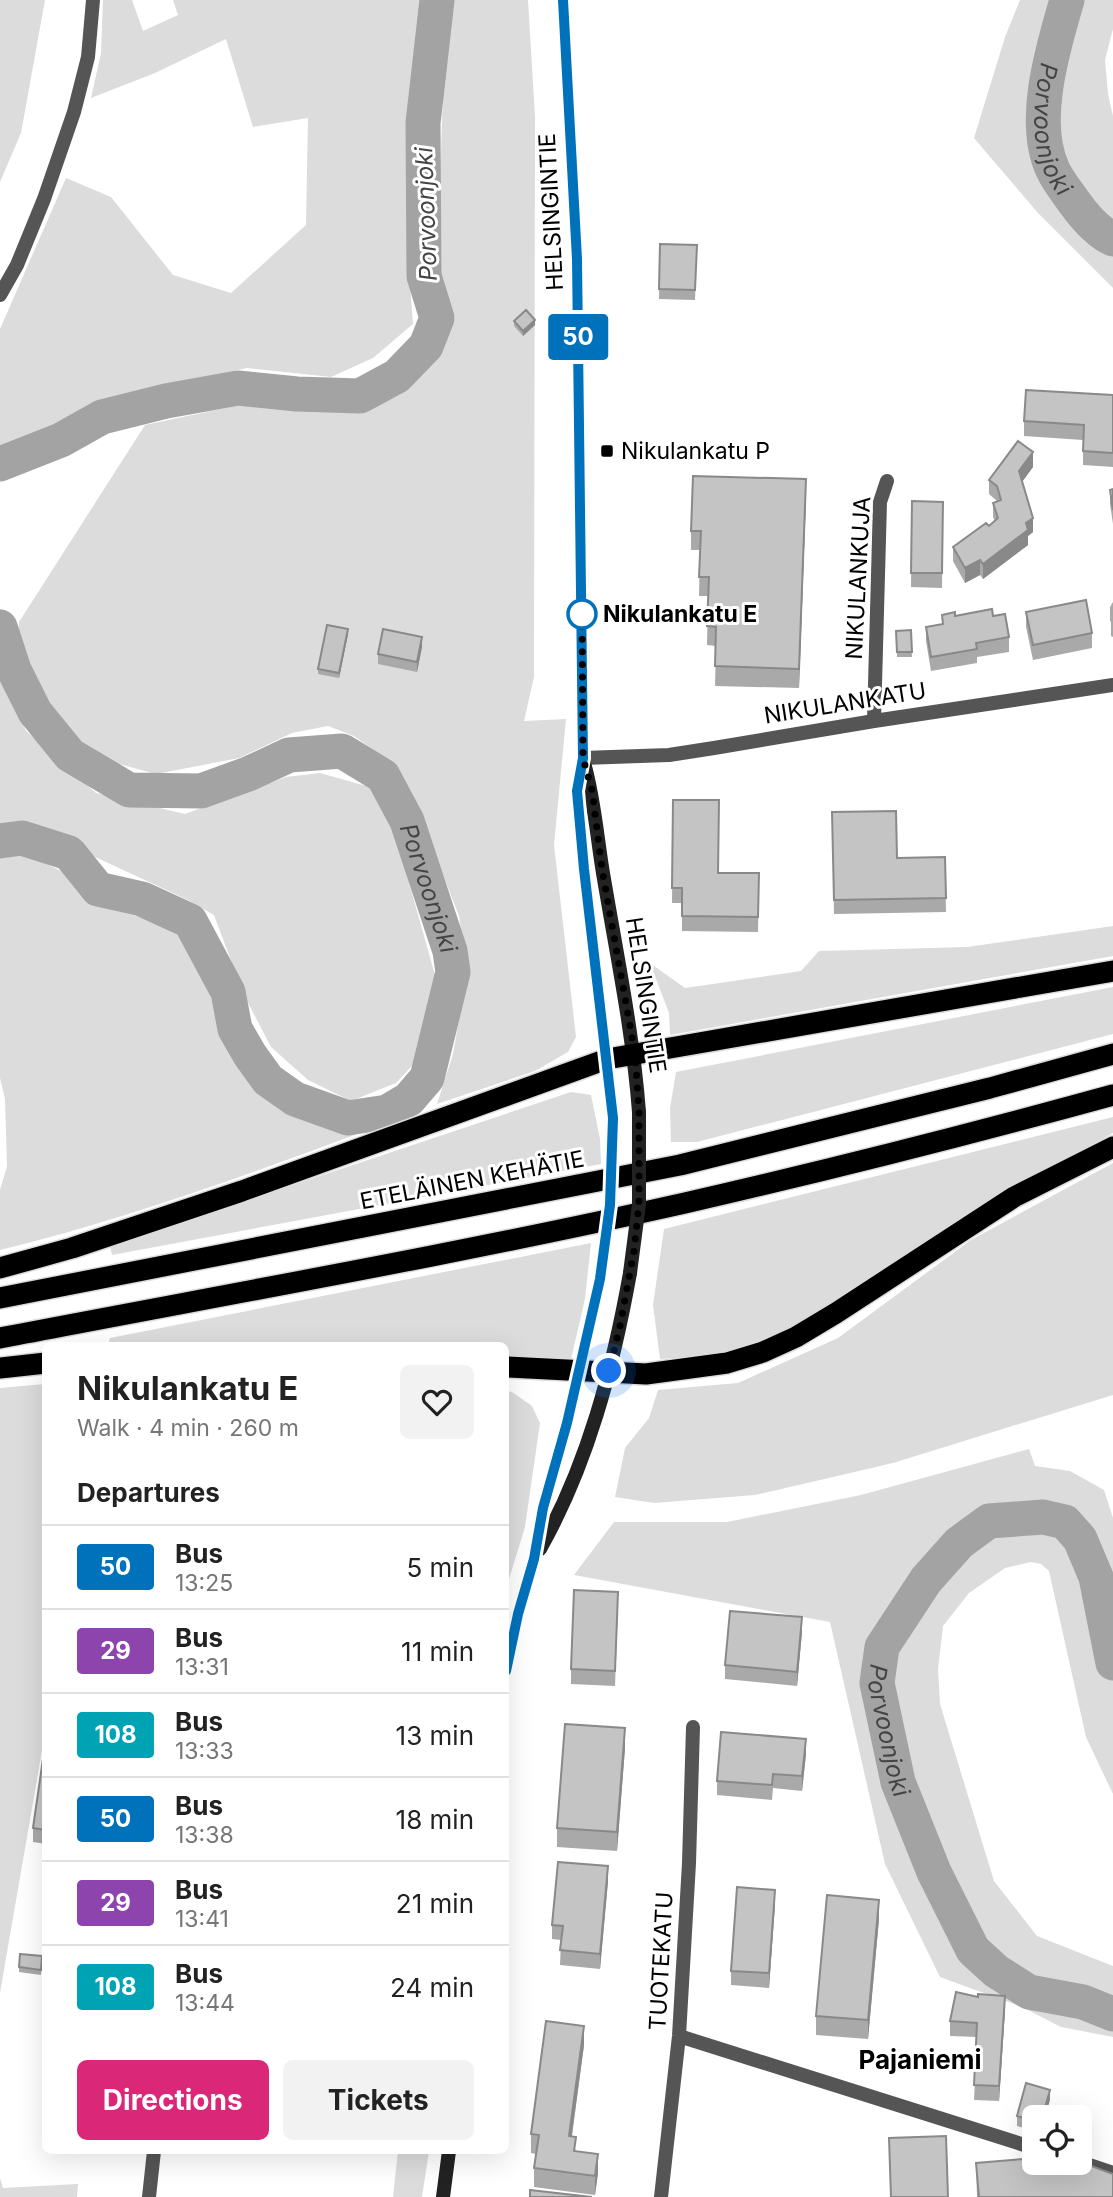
<!DOCTYPE html>
<html lang="en">
<head>
<meta charset="utf-8">
<style>
	:root { --surface:#fff; --page:#f2f2f2; --text:#222; --muted:#767676; --line:#e0e0e0; --accent:#db2777 }
	body { margin:0; font-family:Inter,sans-serif; background:var(--page); color:var(--text); height:100vh; display:flex; flex-direction:column; font-size:26px; white-space:nowrap }
	* { box-sizing:border-box; margin:0 }
	p { font-size:23px; color:var(--muted) }
	.icon { flex:none; width:38px; height:38px; fill:none; stroke:currentColor; stroke-width:2; stroke-linecap:round; stroke-linejoin:round }
	.map { position:relative; flex:1; overflow:hidden }
	.details { position:absolute; left:42px; top:1342px; width:467px; height:812px; display:flex; flex-direction:column; background:var(--surface); border-radius:10px; box-shadow:0 7px 28px #0002 }
	.details>* { flex:none }
	.badge { padding:0 14px; border-radius:5px; font-size:24px; line-height:46px }
	.fabs { position:absolute; left:1022px; top:2105px; display:grid; gap:14px }
	.fabs a { display:grid; place-items:center; width:70px; height:70px; border-radius:10px; background:var(--surface); box-shadow:0 7px 28px #0002; font-size:35px }
	.you { position:absolute; width:35px; height:35px; margin:-18px; border:5px solid #fff; border-radius:50%; background:#1a73e8; box-shadow:0 0 0 10px #1a73e833 }
	.map>.badge { position:absolute; translate:-50% -50%; box-shadow:0 0 0 4px #fff }
	h2 { padding:0 35px; font-size:26px; line-height:63px }
	.round { display:grid; place-items:center; flex:none; width:74px; height:74px; border-radius:10px; background:var(--page) }
	.summary { display:flex; align-items:center; justify-content:space-between; height:119px; padding:0 35px }
	h1 { font-size:33px; font-weight:700; line-height:52px }
	.action { display:flex; gap:14px; margin-top:auto; padding:14px 35px }
	.action a { flex:1; height:80px; border-radius:10px; background:var(--accent); color:#fff; font-size:28px; font-weight:700; line-height:80px; text-align:center }
	.action a+a { background:var(--page); color:var(--text) }
	ul { padding:0; list-style:none }
	li { display:flex; align-items:center; gap:21px; height:84px; padding:0 35px; border-top:2px solid var(--line) }
	li div { flex:1 }
	li b { display:block; font-size:26px }
	li em { font-style:normal }
	li .badge { min-width:77px; font-weight:700; text-align:center }
	.map>svg:first-child { display:block }
	.green { fill:#dcdcdc }
	.lines { fill:none; stroke-linecap:round; stroke-linejoin:round }
	.river { stroke:#a3a3a3; stroke-width:35 }
	.motorway-casing { stroke:#dbdbdb; stroke-width:24 }
	.minor { stroke:#555; stroke-width:14 }
	.tertiary { stroke:#555; stroke-width:14 }
	.secondary { stroke:#222; stroke-width:14 }
	.motorway { stroke:#000; stroke-width:21 }
	.secondary-bridge { stroke:#222; stroke-width:14 }
	.wall { fill:#a9a9a9 }
	.shaded-wall { fill:#898989 }
	.building { fill:#c4c4c4; stroke:#898989; stroke-width:2 }
	.line-casing { stroke:#fff; stroke-width:16 }
	.line { stroke:#0072bc; stroke-width:10 }
	.walk { stroke:#000; stroke-width:7; stroke-dasharray:0 12.6 }
	.poi-dot { fill:#000; stroke:#fff; stroke-width:2.5 }
	.stop-dot { fill:#fff; stroke:#0072bc; stroke-width:3.5 }
	.labels { text-anchor:middle; dominant-baseline:central; stroke-width:6; stroke-linejoin:round; paint-order:stroke }
	.street-label { font-size:23px; fill:#000; stroke:#fff }
	.poi-label { font-size:23px; fill:#000; stroke:#fff; text-anchor:start }
	.stop-label { font-size:23px; font-weight:bold; fill:#000; stroke:#fff; text-anchor:start }
	.water-label { font-size:24px; font-style:italic; fill:#444; stroke:#fff }
	.quarter-label { font-size:26px; font-weight:bold; fill:#000; stroke:#fff }
</style>
</head>
<body>
<div class="map">
<svg width="1113" height="2197" viewBox="0 0 1113 2197">
	<rect width="100%" height="100%" fill="#fff"/>
	<path class="green" d="M0 0H45L21 133 0 182Z
		M103 0H132L143 31 178 15 173 0H420L407 124 410 284 413 324 373 358 331 377 247 368 108 398 63 421 0 447V329L66 178 111 197 173 275 231 293 306 225 308 118 253 127 226 39 155 73 91 98 101 53Z
		M446 0H528L535 117 534 677 524 721 566 719 554 845 576 1037 568 1052 535 1071 437 1104 453 1054 467 974 459 916 426 831 393 764 354 736 328 726 292 733 239 758 156 774 108 761 60 726 18 650 19 622 145 425 239 405 362 410 402 393 440 353 455 318 437 275Z
		M1020 0H1113V29L1105 60 1108 94 1113 116V288L1038 213 974 138 1005 37Z
		M0 677 26 731 96 793 185 814 286 777 320 773 370 787 392 822 440 993 422 1055 396 1083 351 1101 308 1080 271 1047 244 995 214 915 188 900 24 824 0 827Z
		M23 853 70 875 94 905 171 925 189 945 237 1060 284 1105 335 1131 373 1128C250 1174 128 1219 0 1250V1190L7 1166 5 1099 0 1078V856Z
		M1113 926V956L670 1035 669 1013 650 963 685 988 801 971 819 951 967 947Z
		M1113 987V1034L697 1142H671L670 1108 676 1072Z
		M571 1092 591 1095 600 1139 601 1164 112 1255 110 1246Z
		M1113 1117V1133L979 1206 830 1304 781 1333 756 1345 707 1356 660 1359 653 1305 664 1229Z
		M1113 1163V1395L893 1463 755 1495 654 1503 615 1497 625 1448 649 1418 658 1390 738 1383 838 1338 971 1240Z
		M591 1243 585 1299 571 1359 506 1356V1346C373 1346 241 1343 108 1345L110 1338Z
		M45 1384V1733L0 1993V1388Z
		M506 1391 512 1392 532 1406 540 1423 525 1527 506 1589Z
		M1029 1449 1035 1466 1070 1471 1104 1490 1113 1518V1794L1086 1737 1049 1571 1041 1564 1031 1562 1005 1568 969 1593 943 1626 938 1669 940 1704 994 1881 1037 1936 1113 1966V2037L1061 2027 1022 2007 940 1977 885 1864 830 1622 574 1575 614 1522H727L861 1495Z
		M398 2151H429L422 2197H393Z
		M0 2178 3 2188 78 2184 77 2197H0Z"/>
	<g class="lines">
		<g class="river">
			<path id="s1" d="M1067 0C1053 48 1030 122 1053 170 1058 181 1067 192 1074 202 1084 216 1097 232 1113 239"/>
			<path d="M0 464 61 440 102 417 166 401 238 388 297 394 360 396 397 376 426 346 437 318 424 276 423 123 437 0"/>
			<path id="s2" d="M0 627 14 670 35 712 70 755 129 790 201 791 248 774 289 755 342 751 383 776 407 821 450 951 453 972 427 1078 409 1099 387 1112 348 1118 295 1099 268 1080 250 1055 235 1029 228 992 190 921 142 899 98 889 69 853 22 838 0 841"/>
			<path id="s3" d="M1113 1663 1096 1577 1080 1539 1065 1522 1043 1517 989 1521 959 1543 926 1580 882 1647 877 1683 898 1782 934 1872 973 1950 996 1971 1029 1992 1083 2002 1113 2014"/>
		</g>
		<g class="motorway-casing">
			<path id="motorway" d="M0 1268 72 1248 242 1191 607 1059 1113 971
				M0 1298 680 1165 990 1088 1113 1054
				M0 1338C229 1294 458 1254 685 1203 829 1170 971 1134 1113 1095
				M506 1367 646 1374 727 1363 763 1352 796 1337 836 1313 1014 1197 1113 1147
				M0 1368 46 1363"/>
		</g>
		<path class="minor" d="M874 721 880 502 887 481
			M583 758 669 755 714 748 874 721 1113 685
			M679 2036 1034 2148
			M1080 2162 1113 2173
			M149 2197 154 2151
			M661 2197 679 2036 689 1863 693 1727"/>
		<path class="tertiary" d="M0 295 17 265 44 199 74 112 88 57 93 0"/>
		<path class="secondary" d="M563 0 577 259 583 710V758L577 791 584 869 613 1117
			M584 763C595 801 597 840 604 879 617 956 633 1033 639 1112
			M540 1549C588 1464 613 1368 630 1273
			M506 1671 518 1613 534 1559 543 1509 562 1442 600 1279
			M443 2197 449 2151"/>
		<use href="#motorway" class="motorway"/>
		<path class="secondary-bridge" d="M630 1273 639 1204V1112
			M600 1279 610 1205 613 1117"/>
	</g>
	<path class="wall" d="M660 244 697 245 695 300 659 299Z
		M514 321 535 325 523 336 514 326Z
		M1113 395V467L1083 465V440L1024 436V421Z
		M1033 467 1022 482 1033 532 1028 536V545L983 579 980 575 965 583 953 561V547L989 526 995 521 993 517V503L997 501 989 494V480Z
		M1113 489V524L1110 504V490Z
		M806 498 799 688 715 686 716 646 707 645 708 596H699L700 550H691V531Z
		M912 501 943 502 942 588 911 587Z
		M1113 602V637L1111 636V622L1110 621V607Z
		M1026 612 1092 633V648L1033 660 1026 627Z
		M942 615 993 616 1009 637V652L977 657V663L931 671 926 641V627L942 624Z
		M911 630 912 657H897L896 631Z
		M348 634 339 678 318 674V669Z
		M422 647 417 672 378 664V654Z
		M673 800 718 873H759L758 932 682 931V903H672Z
		M832 812 897 858 945 857 946 912 834 914Z
		M618 1607 615 1686 571 1684V1669Z
		M802 1632 797 1686 725 1679V1665Z
		M45 1745 46 1844 33 1842V1828Z
		M625 1748 617 1851 557 1847V1828Z
		M806 1754 802 1791 773 1788 772 1800 717 1795V1781Z
		M608 1881 600 1969 560 1965 561 1940 552 1939V1925Z
		M775 1904 769 1988 731 1985V1971Z
		M879 1919 868 2039 816 2035V2016Z
		M42 1956 41 1975 19 1972V1967Z
		M1005 2010 999 2101 974 2100 977 2037 950 2036V2021Z
		M584 2045 572 2136 576 2152 598 2173 595 2195 534 2187V2168L536 2154 531 2153V2134Z
		M1050 2100 1034 2118V2131L1017 2126V2116Z
		M976 2163 1024 2167 1113 2197H977Z"/>
	<path class="shaded-wall" d="M535 320V325L523 336V331Z
		M1033 452V467L1019 486V471Z
		M806 479V498L799 688V669Z
		M1033 518V532L1028 536V545L983 579V564L1026 523Z
		M980 560V575L965 583V568Z
		M348 629V634L339 678V673Z
		M422 637V647L417 672V662Z
		M802 1617V1632L797 1686V1672Z
		M625 1728V1748L617 1851V1832Z
		M806 1739V1754L802 1791V1776Z
		M608 1866V1881L600 1969V1954Z
		M775 1890V1904L769 1988V1973Z
		M879 1900V1919L868 2039V2020Z
		M1005 1996V2010L999 2101V2086Z
		M584 2026V2045L569 2155V2136Z
		M1050 2090V2100L1045 2118H1042Z
		M598 2154V2173L595 2195V2176Z"/>
	<path class="building" d="M660 244 697 245 695 290 659 289Z
		M526 310 535 320 523 331 514 321Z
		M1026 390 1113 395V453L1083 451 1084 425 1024 421Z
		M1018 441 1033 452 1019 471 1033 518 1026 523 1028 530 983 564 980 560 965 568 953 547 986 523 989 526 998 518 993 503 1001 500 997 486 989 480Z
		M693 476 806 479 799 669 715 666 716 627 707 626 709 577H699L701 531H691Z
		M1113 489V510L1110 490Z
		M912 501 943 502 942 573H911Z
		M1086 600 1092 633 1033 645 1026 612Z
		M992 609 993 616 1005 614 1009 637 976 643 977 649 931 657 926 627 943 624 942 615 955 612V616Z
		M327 625 348 629 339 673 318 669Z
		M383 629 422 637 417 662 378 654Z
		M911 630 912 652H897L896 631Z
		M673 800H719L718 873H759L758 917 682 916V888H672Z
		M896 811 897 858 945 857 946 898 834 900 832 812Z
		M574 1590 618 1592 615 1671 571 1669Z
		M730 1611 802 1617 797 1672 725 1665Z
		M565 1724 625 1728 617 1832 557 1828Z
		M721 1732 806 1739 802 1776 773 1774 772 1785 717 1781Z
		M45 1745H46V1830L33 1828Z
		M558 1862 608 1866 600 1954 560 1950 563 1926 552 1925Z
		M737 1887 775 1890 769 1973 731 1971Z
		M827 1895 879 1900 868 2020 816 2016Z
		M20 1954 42 1956 41 1970 19 1967Z
		M956 1992 978 1997V1994L1005 1996 999 2086 974 2085 977 2023 950 2021Z
		M546 2021 584 2026 569 2136 576 2137 574 2151 598 2154 595 2176 534 2168 539 2135 531 2134Z
		M1026 2083 1050 2090 1042 2118H1034V2121L1017 2116Z
		M946 2136 948 2197H891L889 2138Z
		M1023 2159 1024 2167 1081 2162 1113 2174V2197H979L976 2163Z
		M530 2190 592 2197H530Z"/>
	<g class="lines">
		<g class="line-casing">
			<path id="line" d="M506 1671 518 1614 534 1559 543 1508 567 1423 600 1279 610 1205 613 1118 584 869 577 791 583 758 577 259 563 0"/>
		</g>
		<use href="#line" class="line"/>
		<path class="walk" d="M582 614 583 758 592 790 602 869 635 1054 639 1112V1203L634 1251 620 1326 609 1371"/>
	</g>
	<rect class="poi-dot" x="600" y="444" width="14" height="14" rx="3.5"/>
	<circle class="stop-dot" cx="582" cy="614" r="14"/>
	<g class="labels">
		<g class="street-label">
			<text transform="translate(551 212) rotate(-93)">HELSINGINTIE</text>
			<text transform="translate(858 578) rotate(-87)">NIKULANKUJA</text>
			<text transform="translate(845 703) rotate(-9)">NIKULANKATU</text>
			<text transform="translate(646 995) rotate(81)">HELSINGINTIE</text>
			<text transform="translate(472 1180) rotate(-11)">ETELÄINEN KEHÄTIE</text>
			<text transform="translate(661 1961) rotate(-87)">TUOTEKATU</text>
		</g>
		<g class="poi-label">
			<text x="621" y="451">Nikulankatu P</text>
		</g>
		<g class="stop-label">
			<text x="603" y="614">Nikulankatu E</text>
		</g>
		<g class="water-label">
			<text stroke="none"><textPath href="#s1" startOffset="133">Porvoonjoki</textPath></text>
			<text transform="translate(426 214) rotate(-92)">Porvoonjoki</text>
			<text stroke="none"><textPath href="#s2" startOffset="606">Porvoonjoki</textPath></text>
			<text stroke="none"><textPath href="#s3" startOffset="480">Porvoonjoki</textPath></text>
		</g>
		<g class="quarter-label">
			<text x="920" y="2059">Pajaniemi</text>
		</g>
	</g>
</svg>
<div class="fabs">
<a><svg class="icon" aria-label="locate" viewBox="0 0 24 24"><circle cx="12" cy="12" r="6"/><path d="M12 2v4M12 18v4M2 12h4M18 12h4"/></svg></a>
</div>
<div class="you" style="left:609px;top:1371px"></div>
<b class="badge" style="left:578px;top:337px;background:#0072bc;color:#fff">50</b>
<section class="details">
<div class="summary"><div><h1>Nikulankatu E</h1><p>Walk · 4 min · 260 m</p></div><a class="round"><svg class="icon" aria-label="heart" viewBox="0 0 24 24"><path d="M12 20l-8-8c-3-5 5-10 8-4 3-6 11-1 8 4z"/></svg></a></div>
<h2>Departures</h2>
<ul>
<li><span class="badge" style="background:#0072bc;color:#fff">50</span><div><b>Bus</b><p>13:25</p></div><em>5 min</em></li>
<li><span class="badge" style="background:#8e44ad;color:#fff">29</span><div><b>Bus</b><p>13:31</p></div><em>11 min</em></li>
<li><span class="badge" style="background:#00a3b4;color:#fff">108</span><div><b>Bus</b><p>13:33</p></div><em>13 min</em></li>
<li><span class="badge" style="background:#0072bc;color:#fff">50</span><div><b>Bus</b><p>13:38</p></div><em>18 min</em></li>
<li><span class="badge" style="background:#8e44ad;color:#fff">29</span><div><b>Bus</b><p>13:41</p></div><em>21 min</em></li>
<li><span class="badge" style="background:#00a3b4;color:#fff">108</span><div><b>Bus</b><p>13:44</p></div><em>24 min</em></li>
</ul>
<div class="action"><a>Directions</a><a>Tickets</a></div>
</section>
</div>
</body>
</html>
